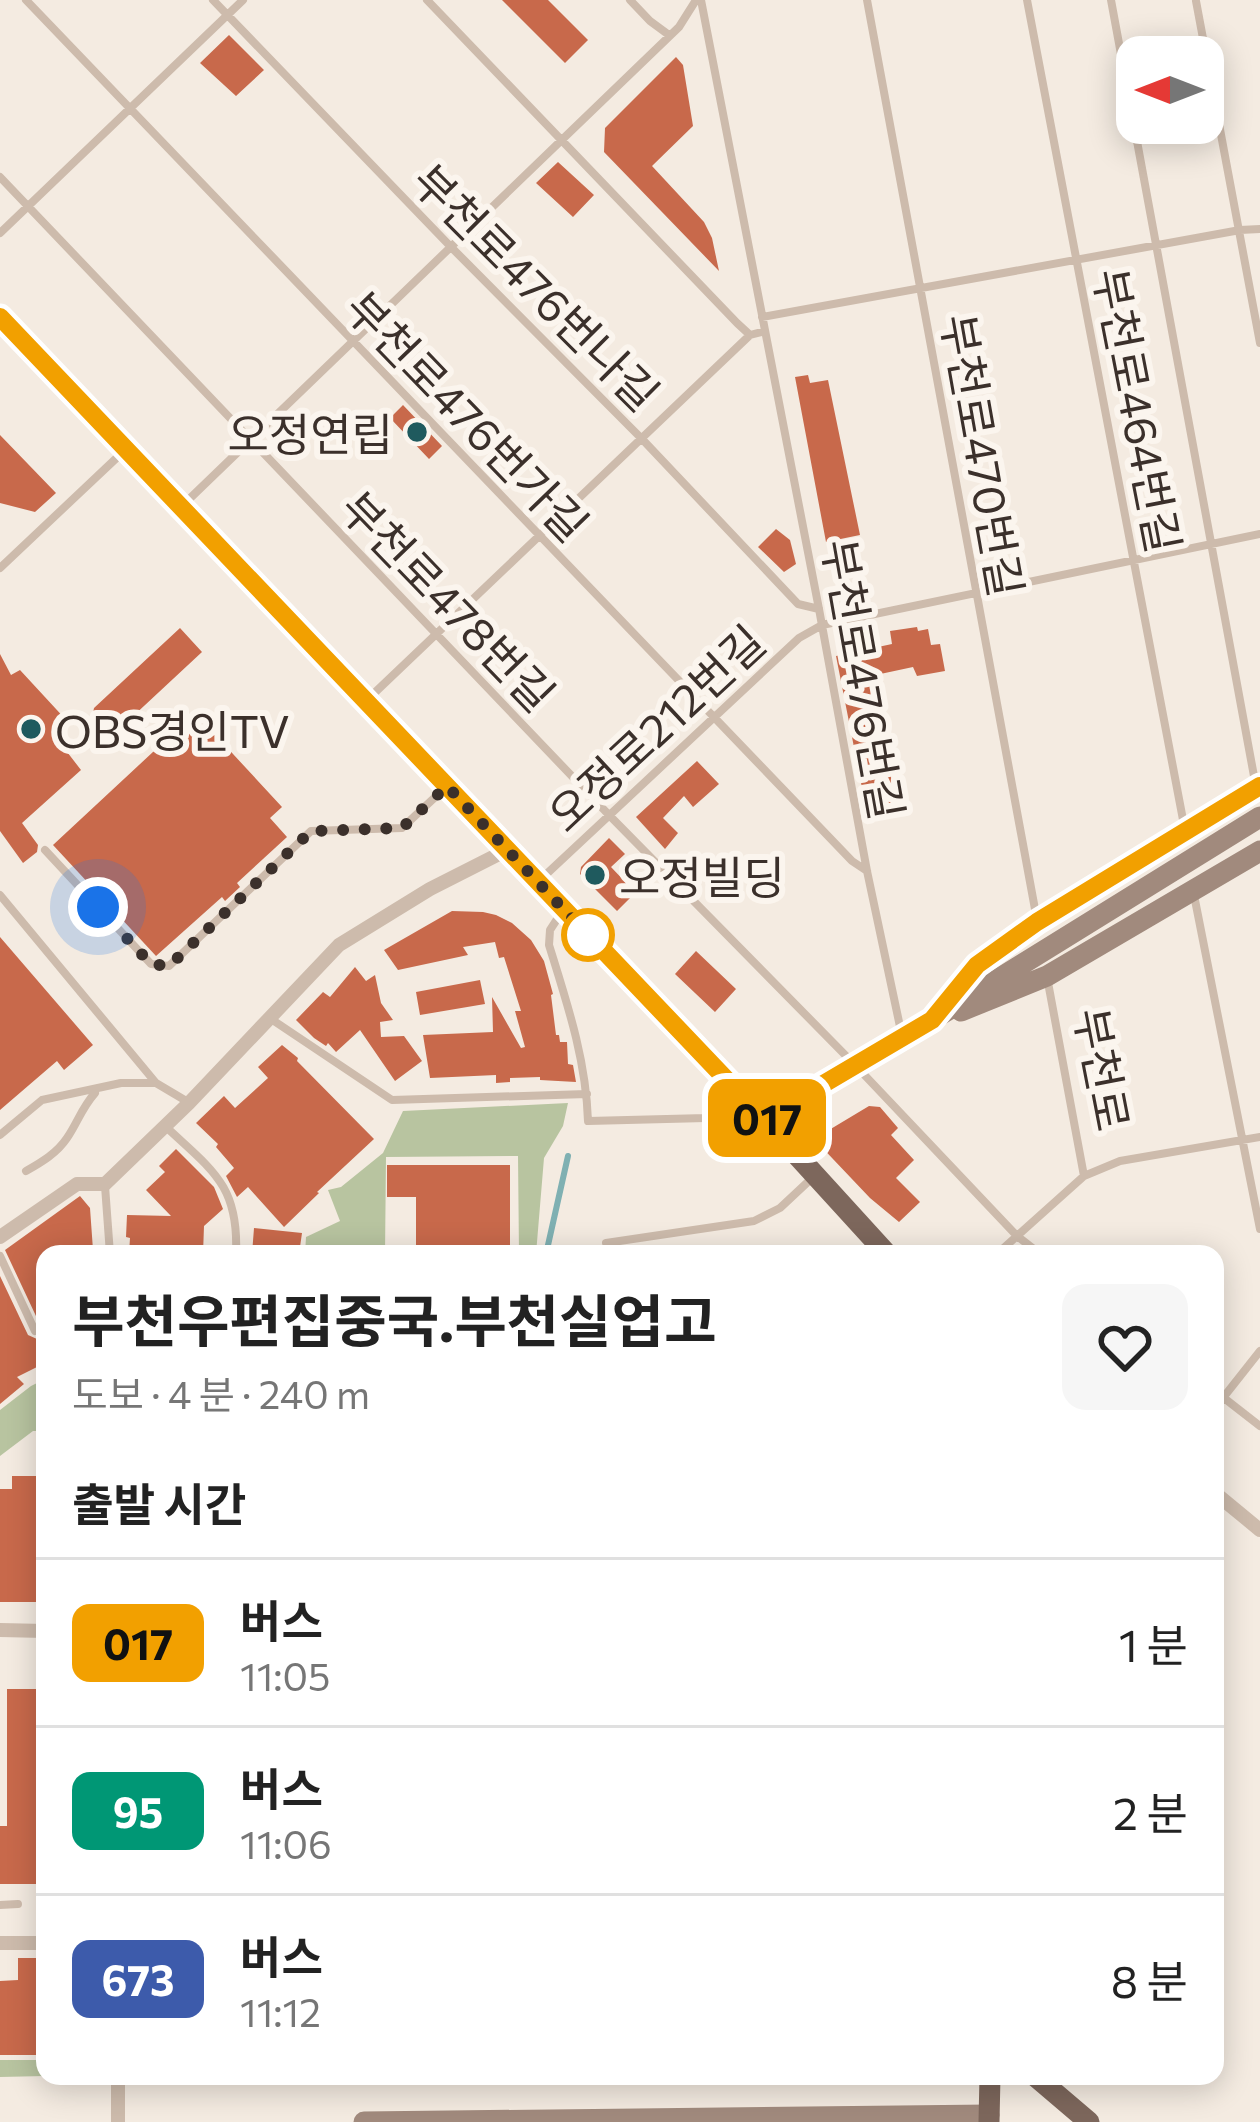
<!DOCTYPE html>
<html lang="ko">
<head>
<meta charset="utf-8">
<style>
	:root { --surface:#fff; --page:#f6f6f6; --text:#222; --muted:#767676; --line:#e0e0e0 }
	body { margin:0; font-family:Commissioner,"Noto Sans KR",sans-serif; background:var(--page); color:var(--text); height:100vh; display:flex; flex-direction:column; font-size:45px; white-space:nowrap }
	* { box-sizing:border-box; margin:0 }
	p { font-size:39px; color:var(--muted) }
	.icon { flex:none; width:66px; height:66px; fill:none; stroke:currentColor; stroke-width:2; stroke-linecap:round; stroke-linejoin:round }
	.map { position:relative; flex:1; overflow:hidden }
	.panel { position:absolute; left:36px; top:1245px; width:1188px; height:840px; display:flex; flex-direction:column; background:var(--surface); border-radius:24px; box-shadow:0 6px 30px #0003 }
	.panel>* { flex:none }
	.badge { padding:0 24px; border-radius:18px; font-size:42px; line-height:78px }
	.needle { width:78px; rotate:270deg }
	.controls { position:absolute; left:1116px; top:36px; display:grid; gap:24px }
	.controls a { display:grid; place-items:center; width:108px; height:108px; border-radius:24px; background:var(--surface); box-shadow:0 6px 30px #0003; font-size:60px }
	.you { position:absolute; width:60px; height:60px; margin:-30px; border:9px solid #fff; border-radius:50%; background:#1a73e8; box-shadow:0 0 0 18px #1a73e833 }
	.map>.badge { position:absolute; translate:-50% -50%; box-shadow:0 0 0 6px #fff }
	h2 { padding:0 36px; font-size:45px; line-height:108px }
	.round { display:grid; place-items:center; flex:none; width:126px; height:126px; border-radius:24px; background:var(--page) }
	.head { display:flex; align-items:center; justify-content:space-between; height:204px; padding:0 36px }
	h1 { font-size:57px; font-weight:700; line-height:90px }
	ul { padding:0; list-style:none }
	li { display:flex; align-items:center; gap:36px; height:168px; padding:0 36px; border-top:3px solid var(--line) }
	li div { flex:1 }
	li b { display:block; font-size:45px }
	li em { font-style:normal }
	li .badge { min-width:132px; font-weight:700; text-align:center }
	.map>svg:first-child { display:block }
	.green { fill:#b8c4a0 }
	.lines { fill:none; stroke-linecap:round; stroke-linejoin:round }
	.stream { stroke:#7fb0b2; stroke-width:6 }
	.building { fill:#c8694b }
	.lane { stroke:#cdbbac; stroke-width:8 }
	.street { stroke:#cdbbac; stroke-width:14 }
	.secondary { stroke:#a18a7d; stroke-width:21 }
	.primary { stroke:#7d675c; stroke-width:21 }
	.line-casing { stroke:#fff; stroke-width:27 }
	.line { stroke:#f2a000; stroke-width:18 }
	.walk { stroke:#3b302b; stroke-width:12; stroke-dasharray:0 21.6 }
	.poi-dot { fill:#1f5a5e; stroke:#fbf5ee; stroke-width:4.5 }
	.stop-dot { fill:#fff; stroke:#f2a000; stroke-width:6 }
	.labels { text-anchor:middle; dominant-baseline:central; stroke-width:12; stroke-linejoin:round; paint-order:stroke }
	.street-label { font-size:45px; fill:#3b302b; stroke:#fbf5ee }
	.poi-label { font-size:45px; fill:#3b302b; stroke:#fbf5ee; text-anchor:start }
</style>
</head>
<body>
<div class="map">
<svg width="1260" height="2122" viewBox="0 0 1260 2122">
	<rect width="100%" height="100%" fill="#f4ebe1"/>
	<path class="green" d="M568 1103 563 1126 544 1158 536 1254H519L518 1156 386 1157 385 1254H305L306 1237 340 1221 328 1190 341 1187 383 1153 403 1111Z
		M45 1379V1431H33L0 1456V1410L31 1386Z
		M0 2060H45V2076L0 2077Z
		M269 2076H574L294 2080Z"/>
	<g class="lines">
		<path class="stream" d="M546 1254 568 1156"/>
	</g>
	<path class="building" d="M502 0H548L588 40 565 63Z
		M229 35 264 70 236 96 200 63Z
		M676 57 683 65 693 126 652 166 704 222 712 238 719 271 604 152 605 128Z
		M558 162 594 195 573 217 536 183Z
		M808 375 810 383 828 380 860 535 826 542 795 377Z
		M403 405 442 446 429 459 390 418Z
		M0 435 56 493 35 512 0 503Z
		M776 529 790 540 796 564 784 572 758 547Z
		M917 627 918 631 928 629 931 645 940 644 945 671 917 676 913 667 871 676 897 808 867 813 836 656 892 644 890 631Z
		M180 628 202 652 101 746 89 732 94 708Z
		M0 654 11 675 20 670 68 722 54 735 81 770 22 823 38 845 37 852 23 863 0 831Z
		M182 725 197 740 209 728 282 807 270 818 287 837 237 883 240 887 225 901 222 897 156 956 53 845Z
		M697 761 719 784 693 807 684 796 663 818 678 833 665 849 636 817Z
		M609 838 625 854 611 867 630 887 627 890 632 896 617 911 580 874 581 867Z
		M452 911 483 912 496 915 512 923 531 940 544 961 553 994 551 995 556 1035H559L560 1042H567L568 1064 573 1065 576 1082 540 1080V1077L510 1078V1082L496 1083V1075L430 1078 423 1035 493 1032 492 997 521 1048 525 1047 515 1011H521L504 957 499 958 495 942 463 947 468 955 398 970 384 950Z
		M0 937 93 1045 64 1070 57 1061 0 1110Z
		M696 951 736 989 715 1012 675 974Z
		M355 967 366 981 375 975 381 1003 393 1020 380 1022 381 1037 404 1036 422 1061 395 1081 360 1030 336 1052 328 1043 326 1046 314 1038 296 1020 323 992 330 997Z
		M480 980 485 1004 420 1015 416 992Z
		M282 1045 298 1058 297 1061 374 1139 317 1192 319 1193 284 1227 248 1187 237 1197 226 1176 234 1168 216 1147 218 1144 196 1123 224 1096 235 1108 268 1078 258 1067Z
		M869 1106 880 1107 898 1128 891 1135 914 1160 896 1178 920 1202 899 1222 870 1198 814 1139Z
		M176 1149 214 1187 223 1209 204 1226 203 1254H129L130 1238 126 1237 127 1215 171 1216 146 1190 165 1172 159 1166Z
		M387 1165H510V1254H416V1197H387Z
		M80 1196 90 1208 93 1250 79 1254H45V1363L17 1377 24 1384 0 1404V1276L28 1335 37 1339 43 1331 5 1250Z
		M254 1228 302 1233 299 1254H252Z
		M12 1476H45V1602H0V1489H12Z
		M7 1689H45V1884H0V1826H7Z
		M18 1958H45V2055H0V1981L18 1980Z"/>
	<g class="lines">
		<path class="lane" d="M26 0 852 861 867 871
			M213 0 451 247 642 439 798 604 819 609
			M427 0 737 323 750 335 765 331
			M630 0 650 21 669 35
			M701 0 819 609 867 871 902 1036
			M867 0 1037 920
			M1027 0 1184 825
			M1111 0 1256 787
			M1196 1 1260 343
			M0 177 609 815 855 1065 1017 1236 1040 1254
			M0 233 243 0
			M762 317 1240 230 1260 229
			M182 506 679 27 696 0
			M0 568 125 450
			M367 700 750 335
			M45 850 151 964 169 966 311 831 402 828 446 787
			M539 881 799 638 822 625 1260 534
			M0 895 156 1083 188 1102
			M1194 895 1260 1229
			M563 910 550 930 549 945C567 1003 586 1059 588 1121L706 1118 749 1112
			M1047 977 1084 1176
			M271 1019 392 1100 587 1094
			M165 1126C212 1170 239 1185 236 1254
			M0 1135 42 1100 121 1083H154
			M26 1171C42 1162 57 1153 67 1138 78 1122 81 1109 95 1093
			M105 1186 110 1254
			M606 1243 754 1221 780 1208 811 1179
			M997 1254 1084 1176 1120 1161 1260 1137
			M0 1256 35 1331
			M1215 1391 1260 1426
			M1215 1408 1260 1351
			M0 1905 18 1904"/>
		<path class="street" d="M0 1237 77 1184H105L189 1103 339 945 430 889 507 850
			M1215 1493 1260 1530
			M0 1630 45 1631
			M0 1943H45
			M118 2076V2122"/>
		<path class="secondary" d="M944 1006 977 965 1037 922 1260 786
			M961 1011 1047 976 1260 851
			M764 1119 932 1020 1260 817
			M364 2122 989 2115"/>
		<path class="primary" d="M0 317 764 1119 887 1254
			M1035 2076 1089 2122
			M989 2122 990 2076"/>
	</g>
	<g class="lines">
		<g class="line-casing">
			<path id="line" d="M0 317 764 1119 932 1020 977 965 1037 922 1260 786"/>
		</g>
		<use href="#line" class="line"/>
		<path class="walk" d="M98 907 151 964 169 966 311 831 402 828 447 786 588 935"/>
	</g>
	<g class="poi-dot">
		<circle cx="417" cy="432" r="12"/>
		<circle cx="31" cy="729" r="12"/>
		<circle cx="595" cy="875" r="12"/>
	</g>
	<circle class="stop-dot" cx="588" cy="935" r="24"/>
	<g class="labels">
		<g class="street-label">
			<text transform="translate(537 286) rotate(45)">부천로476번나길</text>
			<text transform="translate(1139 410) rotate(79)">부천로464번길</text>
			<text transform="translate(468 415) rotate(46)">부천로476번가길</text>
			<text transform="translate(984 455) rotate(80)">부천로470번길</text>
			<text transform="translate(449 600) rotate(46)">부천로478번길</text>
			<text transform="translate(865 679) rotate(80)">부천로476번길</text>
			<text transform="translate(655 727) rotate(-43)">오정로212번길</text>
			<text transform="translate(1104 1069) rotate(79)">부천로</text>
		</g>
		<g class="poi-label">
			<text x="393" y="432" text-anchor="end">오정연립</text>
			<text x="55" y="729">OBS경인TV</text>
			<text x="619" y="875">오정빌딩</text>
		</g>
	</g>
</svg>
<div class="controls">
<a><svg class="needle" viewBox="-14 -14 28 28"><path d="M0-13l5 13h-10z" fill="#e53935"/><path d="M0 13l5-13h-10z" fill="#767676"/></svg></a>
</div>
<div class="you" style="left:98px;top:907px"></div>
<b class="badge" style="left:767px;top:1118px;background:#f2a000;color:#111">017</b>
<section class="panel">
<div class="head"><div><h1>부천우편집중국.부천실업고</h1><p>도보 · 4 분 · 240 m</p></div><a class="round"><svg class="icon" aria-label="heart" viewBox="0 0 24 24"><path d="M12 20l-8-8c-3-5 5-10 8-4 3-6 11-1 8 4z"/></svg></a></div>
<h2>출발 시간</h2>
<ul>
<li><span class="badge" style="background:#f2a000;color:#111">017</span><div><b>버스</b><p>11:05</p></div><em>1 분</em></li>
<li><span class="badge" style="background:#009775;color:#fff">95</span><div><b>버스</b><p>11:06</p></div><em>2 분</em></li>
<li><span class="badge" style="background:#3d5bab;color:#fff">673</span><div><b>버스</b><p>11:12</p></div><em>8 분</em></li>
</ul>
</section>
</div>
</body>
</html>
